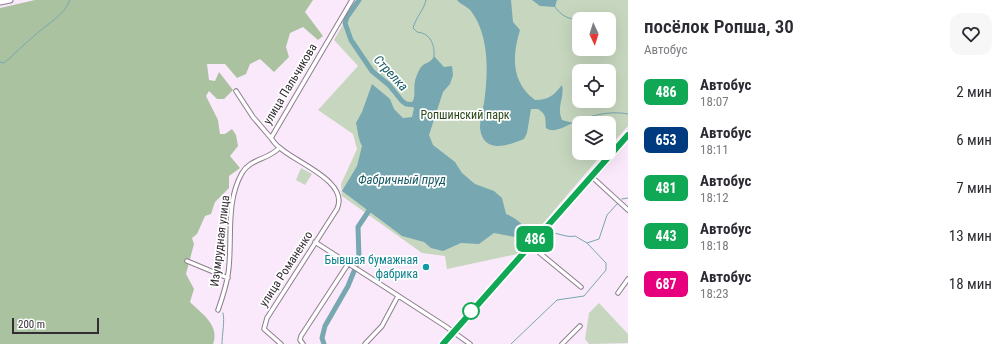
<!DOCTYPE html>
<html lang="ru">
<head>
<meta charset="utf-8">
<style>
	:root { --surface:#fff; --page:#f7f7f7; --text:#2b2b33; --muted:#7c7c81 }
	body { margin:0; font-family:"Roboto Condensed",sans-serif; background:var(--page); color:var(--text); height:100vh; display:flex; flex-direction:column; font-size:15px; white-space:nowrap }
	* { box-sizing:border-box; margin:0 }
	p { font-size:13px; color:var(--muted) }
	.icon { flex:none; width:22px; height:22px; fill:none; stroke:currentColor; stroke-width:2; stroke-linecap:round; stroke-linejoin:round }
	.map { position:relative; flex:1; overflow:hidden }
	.sheet { display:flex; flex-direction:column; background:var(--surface); width:380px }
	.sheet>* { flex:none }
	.badge { padding:0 8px; border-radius:6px; font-size:14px; line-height:26px }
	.needle { width:26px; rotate:176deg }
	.tools { position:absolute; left:572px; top:12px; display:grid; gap:8px }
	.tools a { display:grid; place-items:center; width:44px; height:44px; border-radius:8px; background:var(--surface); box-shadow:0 4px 16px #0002; font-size:20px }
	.scale { position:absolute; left:12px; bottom:10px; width:87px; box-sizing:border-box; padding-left:4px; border:2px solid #342d34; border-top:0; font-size:11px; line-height:14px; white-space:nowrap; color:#342d34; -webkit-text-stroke:3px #fff; paint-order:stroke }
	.map>.badge { position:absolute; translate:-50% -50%; box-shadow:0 0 0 2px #fff }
	.round { display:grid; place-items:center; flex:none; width:42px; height:42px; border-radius:12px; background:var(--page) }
	.head { display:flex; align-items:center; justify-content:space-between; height:68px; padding:0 16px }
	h1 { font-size:19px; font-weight:600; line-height:30px }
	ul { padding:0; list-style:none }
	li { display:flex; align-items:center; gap:12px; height:48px; padding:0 16px }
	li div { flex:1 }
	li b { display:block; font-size:15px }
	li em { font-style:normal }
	li .badge { min-width:44px; font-weight:700; text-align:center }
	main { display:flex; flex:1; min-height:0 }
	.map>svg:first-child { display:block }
	.green { fill:#c7d7bf; fill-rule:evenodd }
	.forest { fill:#abc2a1 }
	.water { fill:#77a7b0 }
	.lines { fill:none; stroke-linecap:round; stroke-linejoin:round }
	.stream { stroke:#77a7b0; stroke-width:1 }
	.river { stroke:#77a7b0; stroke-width:5 }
	.minor-casing { stroke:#8d7e8d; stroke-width:5.5 }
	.secondary-casing { stroke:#8d7e8d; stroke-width:7 }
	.minor { stroke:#fff; stroke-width:3.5 }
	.secondary { stroke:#fff; stroke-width:5 }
	.line-casing { stroke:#fff; stroke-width:9 }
	.line { stroke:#10a855; stroke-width:6 }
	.culture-dot { fill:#0f9aa8; stroke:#fff; stroke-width:1.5 }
	.stop-dot { fill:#fff; stroke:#10a855; stroke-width:2 }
	.labels { text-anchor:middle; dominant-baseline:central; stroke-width:3.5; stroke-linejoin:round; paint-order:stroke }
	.street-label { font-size:12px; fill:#342d34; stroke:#fff }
	.park-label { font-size:12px; fill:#294718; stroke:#fff }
	.culture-label { font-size:12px; fill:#0d838f; stroke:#fff; text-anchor:end }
	.water-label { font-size:13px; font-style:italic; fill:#195b65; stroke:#fff }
</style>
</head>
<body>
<main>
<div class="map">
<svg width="628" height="344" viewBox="0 0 628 344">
	<rect width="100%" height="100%" fill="#fae9fa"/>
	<path class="green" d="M357 0H628V126L609 147V123H579V153H603L517 254 447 269 445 256 422 253 342 196 341 184 357 149 353 134 318 110 358 66 334 40ZM579 19H609V49H579ZM579 71H609V101H579Z
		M301 168 312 174 305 185 296 180Z
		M599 303 628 334V343L589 344 585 339 589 313Z"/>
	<path class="forest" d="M35 0H313L305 12 323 36 318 40 303 27 290 33 286 47 289 57 274 72 260 59 250 64 246 74 237 78 225 64H207L209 80 215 81 219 72 233 90 224 99H217L209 91 206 96 218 120 220 134H225L232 129 236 135 238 146 230 156 240 168 229 176V188L215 202 211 214 205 216 197 234 192 238 194 244 186 274 194 289 190 302C202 314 220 325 213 344H0V8Z"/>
	<path class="water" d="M457 0H511L513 22 520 30C512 56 511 82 535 100 549 100 554 95 562 85 565 98 556 106 562 120L573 123C565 126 554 134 546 128 545 118 547 115 538 109H531L527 133 524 139C507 146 483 154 480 128 480 119 482 112 484 103 488 75 490 36 471 11 467 6 461 5 457 0Z
		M532 0H557L555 7 540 6Z
		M434 56 444 67 452 66 453 75 450 84 443 92 429 135 433 145 455 162 462 173 475 184 494 191 502 198 506 214C514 217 530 228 529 238L526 239 494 233 479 244 461 243 443 251 431 248 424 242 402 236 342 191 357 166 362 146C358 139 358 131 356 123L362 112 372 84 390 99 394 109 403 118 412 117 414 108 410 105C417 97 413 90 415 81 416 77 419 69 422 66 426 62 431 63 434 56Z"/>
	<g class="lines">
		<path class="stream" d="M426 0C424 10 416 17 413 28L417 32C430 33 435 44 434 56
			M555 7C561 15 568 20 579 19
			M581 19 589 18
			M0 62 4 63C15 54 24 44 35 35 47 24 64 16 70 0
			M572 123C589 116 609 110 628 114
			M622 199 628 198
			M529 238 532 239
			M536 243 545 241 551 233C559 233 567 238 575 236L587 243
			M222 344C222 335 225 320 223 313
			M511 344 557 300 584 296 606 270V263L587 243 599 239 607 215 618 203"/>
		<path class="river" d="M359 0 347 17 345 23 351 40 372 71 389 85 402 101 406 104 417 105
			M324 344 322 338 325 326 348 286 359 259 358 227 372 206"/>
		<g class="minor-casing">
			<path id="minor" d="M236 91 253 117 271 138
				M591 176 628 210
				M315 242 445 326 470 344
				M530 245 581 287
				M187 261 228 278
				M618 293 628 279
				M218 310C223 296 228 281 229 266 232 235 226 201 242 173 251 158 268 160 279 148
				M281 344 264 329 267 318 337 209C350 181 294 162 279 147 276 145 273 141 271 138L352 0
				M303 344 300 340 301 336 348 264
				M365 344 382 326 398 296
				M562 344 580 326"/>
		</g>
		<g class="secondary-casing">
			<path id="secondary" d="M0 2 10 0
				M443 344 628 135"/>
		</g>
		<use href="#minor" class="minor"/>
		<use href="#secondary" class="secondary"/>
	</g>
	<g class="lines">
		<g class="line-casing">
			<path id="line" d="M443 344 628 135"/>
		</g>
		<use href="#line" class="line"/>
	</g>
	<circle class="culture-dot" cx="426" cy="267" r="4"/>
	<circle class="stop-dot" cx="471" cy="311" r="8"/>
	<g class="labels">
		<g class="street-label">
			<text transform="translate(290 84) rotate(-59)">улица Пальчикова</text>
			<text transform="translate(220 241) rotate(-83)">Изумрудная улица</text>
			<text transform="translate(286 269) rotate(-57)">улица Романенко</text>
		</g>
		<g class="park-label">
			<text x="465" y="115">Ропшинский парк</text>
		</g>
		<g class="culture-label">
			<text x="418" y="260">Бывшая бумажная<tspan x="418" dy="14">фабрика</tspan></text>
		</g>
		<g class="water-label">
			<text transform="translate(391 73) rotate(47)">Стрелка</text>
			<text x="402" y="179">Фабричный пруд</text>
		</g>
	</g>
</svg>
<div class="tools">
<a><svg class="needle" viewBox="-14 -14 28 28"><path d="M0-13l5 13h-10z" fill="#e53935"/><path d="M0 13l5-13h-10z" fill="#7c7c81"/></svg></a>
<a><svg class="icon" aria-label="locate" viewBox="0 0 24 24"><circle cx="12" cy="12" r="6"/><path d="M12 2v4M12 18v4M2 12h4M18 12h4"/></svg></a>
<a><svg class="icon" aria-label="layers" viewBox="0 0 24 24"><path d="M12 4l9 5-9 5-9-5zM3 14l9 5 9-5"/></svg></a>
</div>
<div class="scale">200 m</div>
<b class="badge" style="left:535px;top:239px;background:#10a855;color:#fff">486</b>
</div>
<section class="sheet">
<div class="head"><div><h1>посёлок Ропша, 30</h1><p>Автобус</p></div><a class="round"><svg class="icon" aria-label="heart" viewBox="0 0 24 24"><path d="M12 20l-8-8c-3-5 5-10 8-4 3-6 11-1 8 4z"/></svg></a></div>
<ul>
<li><span class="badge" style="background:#10a855;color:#fff">486</span><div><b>Автобус</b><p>18:07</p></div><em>2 мин</em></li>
<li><span class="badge" style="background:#003b80;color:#fff">653</span><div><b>Автобус</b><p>18:11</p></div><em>6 мин</em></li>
<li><span class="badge" style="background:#10a855;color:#fff">481</span><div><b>Автобус</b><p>18:12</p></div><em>7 мин</em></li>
<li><span class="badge" style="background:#10a855;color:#fff">443</span><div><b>Автобус</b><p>18:18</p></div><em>13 мин</em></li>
<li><span class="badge" style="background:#e6007e;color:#fff">687</span><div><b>Автобус</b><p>18:23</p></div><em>18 мин</em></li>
</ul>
</section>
</main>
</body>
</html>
